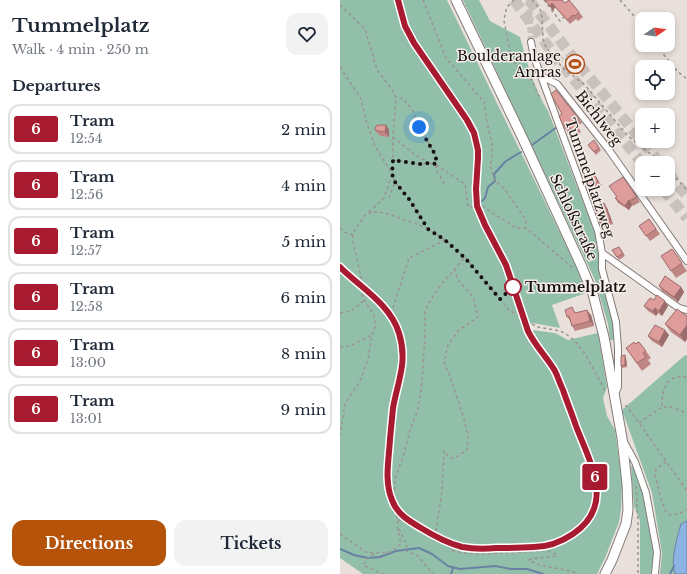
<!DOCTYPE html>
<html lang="en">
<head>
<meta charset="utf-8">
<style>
	:root { --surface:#fff; --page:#f2f2f3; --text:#1f2937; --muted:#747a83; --line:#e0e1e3; --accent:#b45309 }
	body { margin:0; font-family:"Libre Baskerville",serif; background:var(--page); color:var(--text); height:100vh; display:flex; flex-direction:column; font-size:15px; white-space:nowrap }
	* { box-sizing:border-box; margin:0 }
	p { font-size:13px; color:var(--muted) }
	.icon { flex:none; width:22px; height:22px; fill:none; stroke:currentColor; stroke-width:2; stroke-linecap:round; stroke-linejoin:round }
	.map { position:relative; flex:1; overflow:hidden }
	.details { display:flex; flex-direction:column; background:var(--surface); width:340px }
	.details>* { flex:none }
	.badge { padding:0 8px; border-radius:3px; font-size:14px; line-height:26px }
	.needle { width:26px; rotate:77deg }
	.fabs { position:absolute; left:295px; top:12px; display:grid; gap:8px }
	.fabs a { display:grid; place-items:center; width:40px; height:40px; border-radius:8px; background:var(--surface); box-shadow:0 2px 6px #0003; font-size:20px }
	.you { position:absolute; width:20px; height:20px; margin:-10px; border:3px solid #fff; border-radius:50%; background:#1a73e8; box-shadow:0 0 0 6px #1a73e833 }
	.map>.badge { position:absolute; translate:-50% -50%; box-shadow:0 0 0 2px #fff }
	h2 { padding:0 12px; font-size:15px; line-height:36px }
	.round { display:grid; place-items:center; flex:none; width:42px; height:42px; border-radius:12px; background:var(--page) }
	.headline { display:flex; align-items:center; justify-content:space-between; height:68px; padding:0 12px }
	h1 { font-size:19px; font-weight:800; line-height:30px }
	.cta { display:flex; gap:8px; margin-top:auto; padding:8px 12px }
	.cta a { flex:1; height:46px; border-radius:12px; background:var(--accent); color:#fff; font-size:16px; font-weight:800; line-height:46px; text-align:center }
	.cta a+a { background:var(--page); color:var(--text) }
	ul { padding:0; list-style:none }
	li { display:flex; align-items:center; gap:12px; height:50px; margin:0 8px 6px; padding:0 4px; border:2px solid var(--line); border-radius:12px }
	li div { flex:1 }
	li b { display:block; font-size:15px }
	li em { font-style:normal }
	li .badge { min-width:44px; font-weight:700; text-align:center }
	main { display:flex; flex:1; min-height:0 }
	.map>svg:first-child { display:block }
	.green { fill:#92bfaa }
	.water { fill:#8db3e2; stroke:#6982a3 }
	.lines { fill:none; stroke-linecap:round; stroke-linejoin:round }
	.stream { stroke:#6982a3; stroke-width:2 }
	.street-tunnel { stroke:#c9c1bd; stroke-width:6; stroke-dasharray:6 3; stroke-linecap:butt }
	.highway-tunnel { stroke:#c9c1bd; stroke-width:11; stroke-dasharray:11 5.5; stroke-linecap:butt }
	.street-casing { stroke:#837b77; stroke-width:8 }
	.secondary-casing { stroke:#837b77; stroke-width:11 }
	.path { stroke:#9a9390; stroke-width:1.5; stroke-dasharray:3 3; stroke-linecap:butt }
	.street { stroke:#fff; stroke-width:6 }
	.secondary { stroke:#fff; stroke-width:9 }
	.tram { stroke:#5d5856; stroke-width:1 }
	.wall { fill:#bf8684 }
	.shaded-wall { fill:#9b6d6c }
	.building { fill:#de9c9a; stroke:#9b6d6c }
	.line-casing { stroke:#fff; stroke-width:9 }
	.line { stroke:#a81a30; stroke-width:6 }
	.walk { stroke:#141110; stroke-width:4; stroke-dasharray:0 7.2 }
	.stop-dot { fill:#fff; stroke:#a81a30; stroke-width:2 }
	.labels { text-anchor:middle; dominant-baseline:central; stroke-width:3; stroke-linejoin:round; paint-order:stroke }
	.poi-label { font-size:14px; fill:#141110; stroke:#f6ede9; text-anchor:end }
	.street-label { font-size:14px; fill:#141110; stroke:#f6ede9 }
	.stop-label { font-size:14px; font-weight:bold; fill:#141110; stroke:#f6ede9; text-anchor:start }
</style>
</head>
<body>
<main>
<section class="details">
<div class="headline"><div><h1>Tummelplatz</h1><p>Walk · 4 min · 250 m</p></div><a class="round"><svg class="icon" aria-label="heart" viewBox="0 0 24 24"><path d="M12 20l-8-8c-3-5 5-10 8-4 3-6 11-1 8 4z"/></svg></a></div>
<h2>Departures</h2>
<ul>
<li><span class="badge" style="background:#a81a30;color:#fff">6</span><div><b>Tram</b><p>12:54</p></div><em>2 min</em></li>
<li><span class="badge" style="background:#a81a30;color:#fff">6</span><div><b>Tram</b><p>12:56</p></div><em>4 min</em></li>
<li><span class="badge" style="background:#a81a30;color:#fff">6</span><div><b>Tram</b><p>12:57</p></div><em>5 min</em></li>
<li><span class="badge" style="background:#a81a30;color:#fff">6</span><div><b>Tram</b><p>12:58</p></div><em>6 min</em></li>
<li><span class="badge" style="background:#a81a30;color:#fff">6</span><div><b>Tram</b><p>13:00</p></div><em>8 min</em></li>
<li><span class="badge" style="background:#a81a30;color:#fff">6</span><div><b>Tram</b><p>13:01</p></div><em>9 min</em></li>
</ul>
<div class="cta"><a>Directions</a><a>Tickets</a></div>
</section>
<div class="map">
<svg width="347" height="574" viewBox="0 0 347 574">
	<rect width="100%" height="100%" fill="#e9e0dc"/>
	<path class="green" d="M0 0H107L237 268 246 293 212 305 220 328 193 323 182 326 189 341 210 371 218 388 248 470 256 483 259 476 226 387 217 368 195 339 192 330 215 333 228 340 258 333 267 387 263 398 267 416 275 430 282 483 281 509 279 522 265 558 257 574H23L0 558Z
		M123 0H139L150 21 180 37C187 62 194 89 208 111L256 236 260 269 273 321 274 340H270L268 324 255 280Z
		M235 56C241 58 245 62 245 69 236 78 223 71 225 58H232Z
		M347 355V521L341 524C337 539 330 559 335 574H320L322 553 312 493 282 410 344 356Z
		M291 466H293L303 495 314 551 311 574H300V521L294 506Z"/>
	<path class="water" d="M347 521V574H335C330 559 337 539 341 524Z"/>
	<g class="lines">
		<path class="stream" d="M192 145 217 127
			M140 203 145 198 148 187 155 181 154 174 166 161 181 152
			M0 549 14 555 28 558 40 557 56 551 79 548 92 554 108 566 120 569 155 566 171 569H187L203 574
			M111 574 113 568
			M330 574 334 566"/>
		<path class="street-tunnel" d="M189 0 191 42"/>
		<path class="highway-tunnel" d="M174 0 218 60 302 163
			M189 0 232 56 320 163
			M328 173 347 196
			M323 189 347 218"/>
		<g class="street-casing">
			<path id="street" d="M191 42 194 57 258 231 262 253V269L276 322 278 348V387L275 394
				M201 76 217 84 269 150 347 261
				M262 253 339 308 347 310
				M284 442 295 462 306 493 317 552 315 574"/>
		</g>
		<g class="secondary-casing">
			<path id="secondary" d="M116 0 183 139 241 265 253 294 264 337 282 438 287 484 288 510 286 524 272 560 265 574"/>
		</g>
		<path class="path" d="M83 0 106 58 144 102 148 127 152 144V157L150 166 155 181 164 188 186 220V228
			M174 0 167 7 165 14 164 21 171 56 181 73 192 80 199 96 202 95
			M192 0 200 9 202 17 203 39 205 45 212 56 224 69 245 85 288 136 322 163
			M204 0 220 21 224 17
			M280 0 302 25
			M0 5 25 29 37 70 53 91 56 98 53 137V160L52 174 55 182 69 199 88 229 105 240 125 257 168 309 188 322 198 327 220 331 226 334 234 340 245 354 259 379 265 391
			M316 45 337 71 347 79
			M0 67 21 99 27 124 35 146 52 174
			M53 137 74 154 89 163
			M53 160 79 164 89 163 96 165V156L79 127 73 111 63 98H56
			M96 165 125 184 128 207 142 206 176 228H186L234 269
			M96 165V170L106 186
			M328 169 347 190
			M49 198 55 182
			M29 212 44 198 52 174
			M0 228 4 232 13 235
			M53 308 69 258 105 240
			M184 311 188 322
			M0 313C11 312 16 308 24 300
			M0 347 10 346 32 335
			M285 406H287L347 491
			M322 406C322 389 326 374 347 377
			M299 423 322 407H330L347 413
			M0 436 5 404 20 381 28 359 32 335 36 324 34 315 24 300 22 294V281L13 242V235L15 230 26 214 33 212 45 213 54 216 87 228
			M326 462 316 469 315 475C317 482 323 511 328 514 333 517 342 512 347 510
			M296 486 298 521V574
			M58 520H63L91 538 111 546 110 550 123 553 138 554 207 551 216 554 217 555C209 559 198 556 189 560 204 569 223 567 238 574
			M59 529 67 545 65 550 69 553 76 554 93 574
			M96 531 102 491 104 451 110 458 116 457 127 450 128 436 124 419 111 379 104 362 108 345 119 330 138 317 133 297 118 280 114 269
			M0 534 26 552 34 553 51 552 61 544 57 526 58 520 51 501 54 496 55 479 64 454 70 430 77 412 81 392 83 369 85 333V310L96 291 125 257
			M34 554 28 558 23 565 43 574"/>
		<use href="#street" class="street"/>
		<use href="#secondary" class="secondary"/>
		<path class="tram" d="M58 0 65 26 74 43 127 120 132 129 137 144 138 158 136 189 137 206 145 225 166 265 188 331 193 341 217 374 253 470C259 490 259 510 243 527 238 531 232 535 227 538
			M0 267C21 288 50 304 60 334 68 359 59 378 54 402 52 414 51 426 50 438 48 462 42 491 58 511 64 520 75 525 85 531 95 536 106 542 118 546 132 550 148 549 163 548 179 548 195 548 211 545"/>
	</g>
	<path class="wall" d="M205 0 225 3 239 12 243 17 238 21 236 19 230 24 215 7 213 11Z
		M239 119 242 123 237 126 241 132 236 136 231 130 228 132 222 123Z
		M46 125 49 130V137L41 136 39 135 35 130Z
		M254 140 261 150 256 155 248 145Z
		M254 174 262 186 252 192 249 187 250 178Z
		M283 177 300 202 293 206 292 205 289 210 278 203 275 198 277 197Z
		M267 208 273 224 263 228 260 223Z
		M309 219 320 234 310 241 299 226Z
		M281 249 285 256 279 260 272 250Z
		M332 249 347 271 336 278 321 256Z
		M319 286 341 287 344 292 338 302 322 291Z
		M314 300 325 301 328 306 322 316 318 313 316 316 308 311 304 306Z
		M236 313 251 315 254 326 235 331 232 326 230 320 227 317Z
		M347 316V339L345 342 331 332 325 324Z
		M329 335 322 347 312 341 308 336Z
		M299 342 311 358 308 360 311 364 302 371 286 348 295 344Z
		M286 358 287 367 282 368 281 366Z"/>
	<path class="shaded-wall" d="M212 3 215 7 213 11 210 6Z
		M46 125 49 130V137L45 132Z
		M289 200 292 205 289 210 285 206Z
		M264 203 267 208 273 224 270 219Z
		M341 287 344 292 338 302 334 297Z
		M325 301 328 306 322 316 319 311Z
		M315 308 318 313 316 316 313 311Z
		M247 310 251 315 254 326 250 321Z
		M347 325V339L345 342 340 335Z
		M325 330 329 335 322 347 319 342Z
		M285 355 286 358 287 367 285 365Z"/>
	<path class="building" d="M205 0H222L225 3 229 0 239 12 235 16 233 15 227 20 212 3 210 6Z
		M216 90 239 119 234 122 239 129 233 133 229 126 226 129 222 123 219 116 222 114 211 94Z
		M37 125H46L45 132 38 131 35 130V128Z
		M254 140 259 148 254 152 248 145Z
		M254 174 258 181 249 187 246 181 250 178 249 177Z
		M283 177 297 197 289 201V200L285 206 275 198 277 197 269 186Z
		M264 203 270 219 260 223 253 207Z
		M309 219 316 229 306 236 299 226Z
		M279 247 283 254 277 257 272 250Z
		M332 249 342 263 331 271 321 256Z
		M325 276 341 287 334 297 319 286Z
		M317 295 325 301 319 311 315 308 313 311 304 306 310 298 314 300Z
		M232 307 235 313 247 310 250 321 232 326 229 316 227 317 225 310Z
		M337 309 347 316V325L340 335 325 324Z
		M315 325 325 330 319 342 308 336Z
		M294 342 295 344 299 342 306 351 303 353 306 357 297 363 286 348Z
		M285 355V365L281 366V356Z"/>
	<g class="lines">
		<g class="line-casing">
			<path id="line" d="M0 267C21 288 50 304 59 333 68 362 58 380 53 408 52 418 51 428 50 439 49 459 44 481 52 500 57 514 69 521 81 528 94 536 107 543 122 547 133 549 145 549 156 548 169 548 181 548 194 547 209 547 221 542 233 534 276 505 250 463 236 426 232 414 227 402 223 390 220 384 218 377 215 371 207 357 195 346 188 331L166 265 145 225 137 206 136 189 138 158V150L134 133 127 120 74 43 65 26 58 0"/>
		</g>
		<use href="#line" class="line"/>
		<path class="walk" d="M79 127 96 156V164L89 163 79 164 53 160 52 174 55 182 69 199 88 229 105 240 125 258 160 299 173 287"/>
	</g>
	<defs>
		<g id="stadium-ring" transform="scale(1)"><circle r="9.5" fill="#f6ede9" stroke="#b14e16" stroke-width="1.5"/><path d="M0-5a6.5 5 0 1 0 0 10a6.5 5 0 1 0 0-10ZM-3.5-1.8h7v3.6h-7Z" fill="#b14e16"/></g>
	</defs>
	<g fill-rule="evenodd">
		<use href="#stadium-ring" x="235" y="64"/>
	</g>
	<circle class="stop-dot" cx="173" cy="287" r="8"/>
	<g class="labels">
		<g class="poi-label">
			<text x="221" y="56">Boulderanlage<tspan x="221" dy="16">Amras</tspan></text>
		</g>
		<g class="street-label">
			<text transform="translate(259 118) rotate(52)">Bichlweg</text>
			<text transform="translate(250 178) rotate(71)">Tummelplatzweg</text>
			<text transform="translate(234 217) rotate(65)">Schloßstraße</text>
		</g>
		<g class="stop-label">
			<text x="185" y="287">Tummelplatz</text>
		</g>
	</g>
</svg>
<div class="fabs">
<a><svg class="needle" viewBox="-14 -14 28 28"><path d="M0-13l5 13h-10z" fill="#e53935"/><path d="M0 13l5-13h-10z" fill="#747a83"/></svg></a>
<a><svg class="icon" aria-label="locate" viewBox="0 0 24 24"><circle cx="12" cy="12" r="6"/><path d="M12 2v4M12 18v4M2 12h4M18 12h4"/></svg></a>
<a>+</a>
<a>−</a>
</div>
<div class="you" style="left:79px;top:127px"></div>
<b class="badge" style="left:255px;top:477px;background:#a81a30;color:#fff">6</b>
</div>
</main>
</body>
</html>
